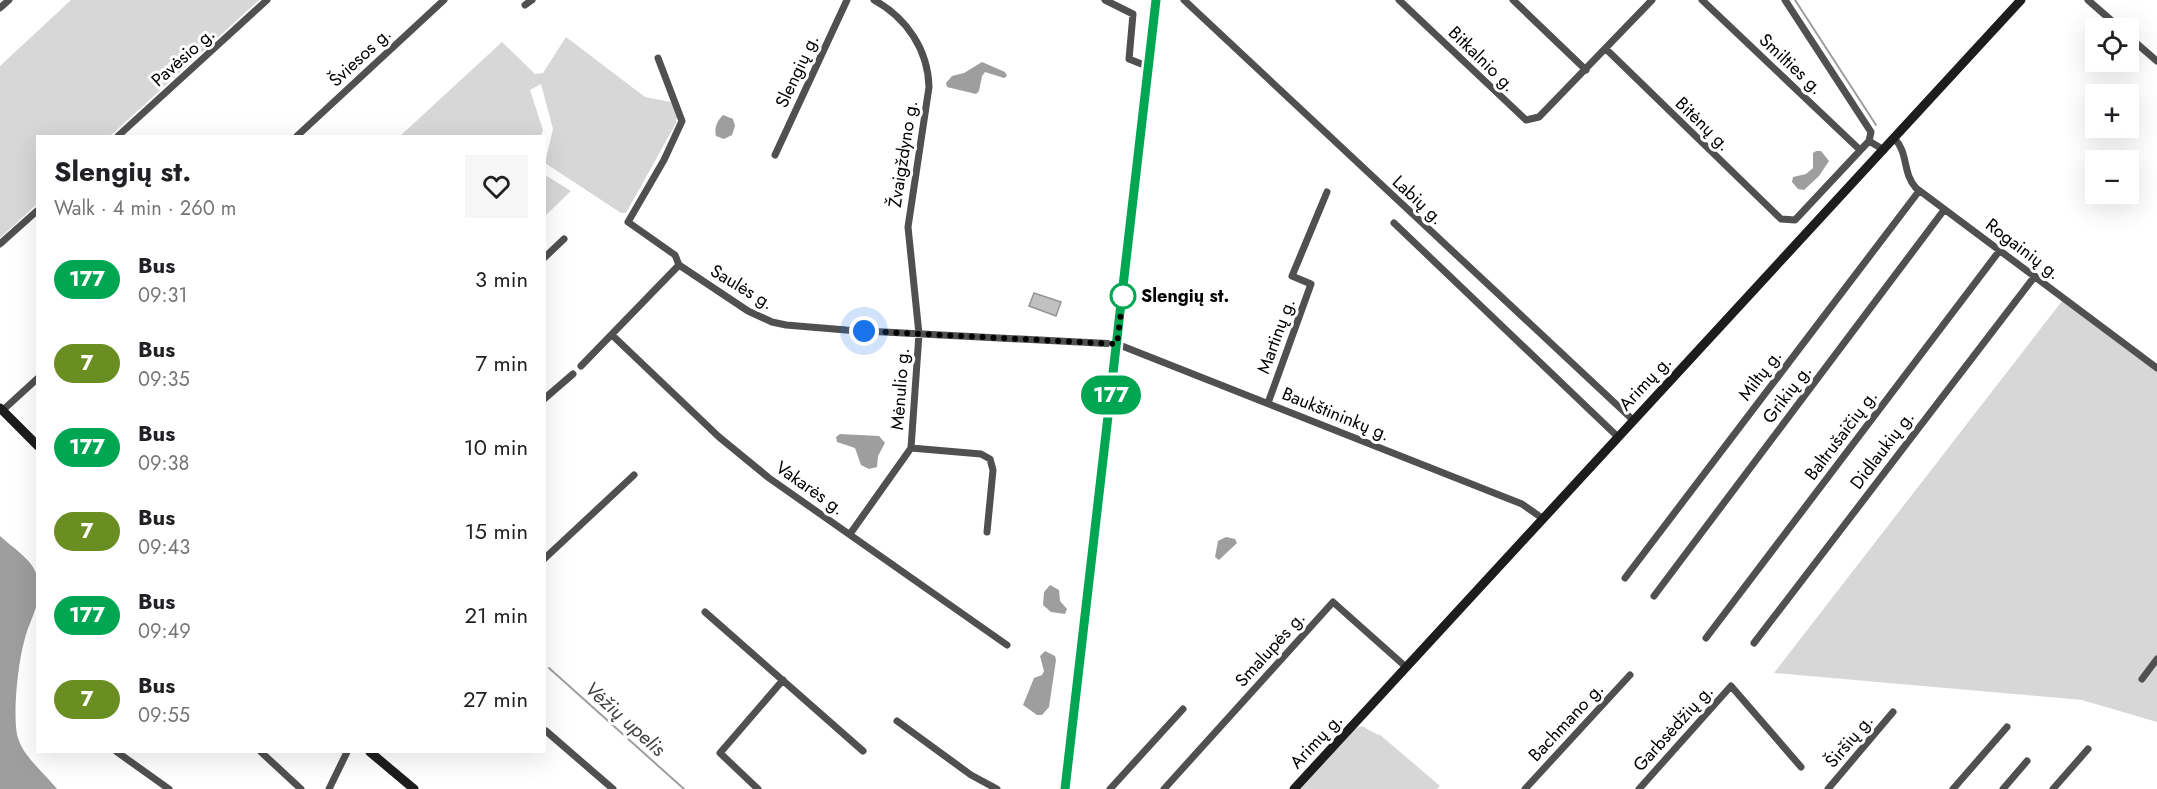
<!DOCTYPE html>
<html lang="en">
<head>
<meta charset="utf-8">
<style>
	:root { --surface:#fff; --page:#f6f6f6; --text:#202124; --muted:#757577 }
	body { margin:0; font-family:Jost,sans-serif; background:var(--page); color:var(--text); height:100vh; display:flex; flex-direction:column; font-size:22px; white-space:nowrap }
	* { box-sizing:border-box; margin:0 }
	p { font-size:20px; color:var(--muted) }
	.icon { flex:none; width:33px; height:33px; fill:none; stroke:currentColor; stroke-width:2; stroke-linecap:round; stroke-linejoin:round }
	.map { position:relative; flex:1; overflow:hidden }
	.panel { position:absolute; left:36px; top:135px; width:510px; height:618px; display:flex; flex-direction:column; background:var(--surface); border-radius:0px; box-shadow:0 6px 24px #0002 }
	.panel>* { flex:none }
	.badge { padding:0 12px; border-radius:20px; font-size:21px; line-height:39px }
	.tools { position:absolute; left:2085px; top:18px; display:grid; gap:12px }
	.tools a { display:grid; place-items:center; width:54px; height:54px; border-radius:0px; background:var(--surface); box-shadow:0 6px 24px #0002; font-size:30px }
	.you { position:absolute; width:30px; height:30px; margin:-15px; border:4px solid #fff; border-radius:50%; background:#1a73e8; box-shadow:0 0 0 9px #1a73e833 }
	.map>.badge { position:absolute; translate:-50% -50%; box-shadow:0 0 0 3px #fff }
	.round { display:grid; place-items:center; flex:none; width:63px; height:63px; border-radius:0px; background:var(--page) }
	.overview { display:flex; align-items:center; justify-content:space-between; height:102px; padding:0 18px }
	h1 { font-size:28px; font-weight:700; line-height:45px }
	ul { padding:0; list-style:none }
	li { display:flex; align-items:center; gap:18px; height:84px; padding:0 18px }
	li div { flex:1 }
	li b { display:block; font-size:22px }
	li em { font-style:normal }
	li .badge { min-width:66px; font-weight:700; text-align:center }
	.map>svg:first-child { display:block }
	.green { fill:#d7d7d7 }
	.water { fill:#9e9e9e }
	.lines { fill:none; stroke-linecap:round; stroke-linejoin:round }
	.stream { stroke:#9e9e9e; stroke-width:2 }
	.building { fill:#c0c0c0; stroke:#949494; stroke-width:1.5 }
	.street { stroke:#505050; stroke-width:7 }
	.secondary { stroke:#1d1d1d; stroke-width:9 }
	.line-casing { stroke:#fff; stroke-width:14 }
	.line { stroke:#00a651; stroke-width:9 }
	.walk { stroke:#000; stroke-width:6; stroke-dasharray:0 10.8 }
	.stop-dot { fill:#fff; stroke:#00a651; stroke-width:3 }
	.labels { text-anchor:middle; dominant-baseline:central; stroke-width:6; stroke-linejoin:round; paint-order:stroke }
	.street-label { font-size:18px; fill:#000; stroke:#fff }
	.stop-label { font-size:18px; font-weight:bold; fill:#000; stroke:#fff; text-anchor:start }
	.water-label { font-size:20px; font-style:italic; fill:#3f3f3f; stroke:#fff }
</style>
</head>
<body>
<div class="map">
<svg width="2157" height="789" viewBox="0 0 2157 789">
	<rect width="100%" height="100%" fill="#fff"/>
	<path class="green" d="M71 0H259L110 136H38L37 204 0 238V66Z
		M566 37 645 97 671 102 677 116 676 123 626 213H621L545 163 553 129 541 84 530 90 543 130 541 136H400L502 42 535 74 543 73Z
		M545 175 571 191 545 216Z
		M2062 301 2157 372V722L2082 700 1774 673Z
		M1362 726 1378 735 1379 734 1440 786 1437 789H1300L1355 729Z"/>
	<path class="water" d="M982 62 1005 72 1007 76 1004 78 985 72 982 76 979 91 976 94 947 87 946 83 952 76 964 73Z
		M723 115 733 119 735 126 732 135 724 139 716 136C714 128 717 121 723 115Z
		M1816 151H1821L1829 161 1819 176 1804 190 1798 189 1792 182 1793 177 1806 174 1813 168V153Z
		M840 434 879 436 885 443 878 456 877 467 869 469 861 465 855 448 837 442 836 437Z
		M0 536C12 547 33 560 37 576 44 602 29 619 24 642 18 663 12 718 18 738 23 756 45 774 57 789H0Z
		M1226 537 1235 539 1237 543 1219 560 1215 557 1218 541Z
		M1050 585 1059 590 1060 601 1067 609 1065 614 1051 612 1043 605 1044 592Z
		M1045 651 1055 656 1056 660 1049 707 1042 715H1037L1023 705 1034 678 1042 675 1044 671 1040 656Z"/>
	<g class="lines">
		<path class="stream" d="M1795 0 1876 125
			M549 668 684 789"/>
	</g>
	<path class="building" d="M1034 293 1061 302 1056 316 1029 306Z"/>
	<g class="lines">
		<path class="street" d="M1105 0 1133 14 1129 59 1149 67
			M1184 0 1633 420
			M1399 0 1526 120 1539 117 1652 0
			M1513 0 1586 70
			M1702 0 1859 149
			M1785 0 1871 132 1869 141
			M2088 0 2120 28
			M525 5 532 0
			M0 8 9 0
			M2128 36 2157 61
			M1606 49 1781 219 1795 220 1869 141 1884 150
			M658 58 682 121 664 160 628 222 675 255 679 265
			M118 136 267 0
			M297 136 444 0
			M1894 138C1909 153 1902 173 1916 188L2157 368
			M775 155 847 0
			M1394 223 1618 437
			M0 244 38 210
			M544 258 564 239
			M679 265 748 311 772 322 786 325 846 330 1117 344 1522 504 1542 518
			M612 335 719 437 769 478 1007 645
			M581 366 679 265
			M544 399 573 374
			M1268 403 1311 284 1292 276 1327 192
			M3 410 38 378
			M911 448 981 454 990 459 993 470 987 532
			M850 534 911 448 919 334 908 227 929 87C928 50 907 18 874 0
			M544 559 634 475
			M1625 578 1919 191
			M1654 596 1944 210
			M705 612 863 751
			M1706 638 2000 250
			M1754 643 2035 276
			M2142 679 2157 659
			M897 721 971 775 997 789
			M546 731 613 789
			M117 752 169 789
			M261 752 301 789
			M329 789 347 752
			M758 789 720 753 783 680
			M1110 789 1183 709
			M1164 789 1333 602 1406 667
			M1525 789 1630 675
			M1639 789 1731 686 1801 767
			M1828 789 1893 712
			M1953 789 2007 727
			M2003 789 2027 761
			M2053 789 2088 749"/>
		<path class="secondary" d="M0 408 38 446
			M370 752 414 789
			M1065 789 1156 0
			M1294 789 2021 0"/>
	</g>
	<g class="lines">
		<g class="line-casing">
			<path id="line" d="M1065 789 1156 0"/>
		</g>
		<use href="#line" class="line"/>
		<path class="walk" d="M864 331 1117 344 1123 296"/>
	</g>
	<circle class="stop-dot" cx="1123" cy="296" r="12"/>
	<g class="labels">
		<g class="street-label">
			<text transform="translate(183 57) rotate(-42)">Pavėsio g.</text>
			<text transform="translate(360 57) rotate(-43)">Šviesos g.</text>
			<text transform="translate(1482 59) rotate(44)">Bitkalnio g.</text>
			<text transform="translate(1791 64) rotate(43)">Smilties g.</text>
			<text transform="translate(797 71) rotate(-65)">Slengių g.</text>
			<text transform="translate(1703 124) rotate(44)">Bitėnų g.</text>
			<text transform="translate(903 154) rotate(-81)">Žvaigždyno g.</text>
			<text transform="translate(1418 200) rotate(43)">Labių g.</text>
			<text transform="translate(2023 249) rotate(37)">Rogainių g.</text>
			<text transform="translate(742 287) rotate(31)">Saulės g.</text>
			<text transform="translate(1276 336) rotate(-70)">Martinų g.</text>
			<text transform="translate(1760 375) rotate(-53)">Miltų g.</text>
			<text transform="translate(1645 383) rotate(-47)">Arimų g.</text>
			<text transform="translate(900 389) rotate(-86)">Mėnulio g.</text>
			<text transform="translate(1787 394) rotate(-53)">Grikių g.</text>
			<text transform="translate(1336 414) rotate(22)">Baukštininkų g.</text>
			<text transform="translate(1841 435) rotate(-53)">Baltrušaičių g.</text>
			<text transform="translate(1882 450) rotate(-53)">Didlaukių g.</text>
			<text transform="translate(810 488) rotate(35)">Vakarės g.</text>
			<text transform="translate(1270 649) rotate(-48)">Smalupės g.</text>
			<text transform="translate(1566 722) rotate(-47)">Bachmano g.</text>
			<text transform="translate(1673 728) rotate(-48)">Garbsėdžių g.</text>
			<text transform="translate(1316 741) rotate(-47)">Arimų g.</text>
			<text transform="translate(1849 741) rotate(-50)">Širšių g.</text>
		</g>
		<g class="stop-label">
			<text x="1141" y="296">Slengių st.</text>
		</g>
		<g class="water-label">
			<text transform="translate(625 719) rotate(42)">Vėžių upelis</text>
		</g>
	</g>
</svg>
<div class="tools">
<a><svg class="icon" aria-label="locate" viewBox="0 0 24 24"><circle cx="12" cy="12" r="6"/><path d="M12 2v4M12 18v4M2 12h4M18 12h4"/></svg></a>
<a>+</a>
<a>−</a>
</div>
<div class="you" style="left:864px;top:331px"></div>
<b class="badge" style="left:1111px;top:395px;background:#00a651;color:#fff">177</b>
<section class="panel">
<div class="overview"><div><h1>Slengių st.</h1><p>Walk · 4 min · 260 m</p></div><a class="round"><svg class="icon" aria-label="heart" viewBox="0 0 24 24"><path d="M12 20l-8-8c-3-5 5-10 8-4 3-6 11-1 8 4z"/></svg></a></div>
<ul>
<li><span class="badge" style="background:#00a651;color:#fff">177</span><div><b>Bus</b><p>09:31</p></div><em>3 min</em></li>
<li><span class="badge" style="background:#6b8e23;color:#fff">7</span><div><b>Bus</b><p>09:35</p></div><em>7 min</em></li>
<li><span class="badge" style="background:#00a651;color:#fff">177</span><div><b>Bus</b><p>09:38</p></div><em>10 min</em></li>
<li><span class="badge" style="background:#6b8e23;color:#fff">7</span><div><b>Bus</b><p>09:43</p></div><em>15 min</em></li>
<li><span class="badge" style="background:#00a651;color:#fff">177</span><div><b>Bus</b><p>09:49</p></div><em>21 min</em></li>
<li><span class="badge" style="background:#6b8e23;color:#fff">7</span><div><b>Bus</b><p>09:55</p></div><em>27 min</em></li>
</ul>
</section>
</div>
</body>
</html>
